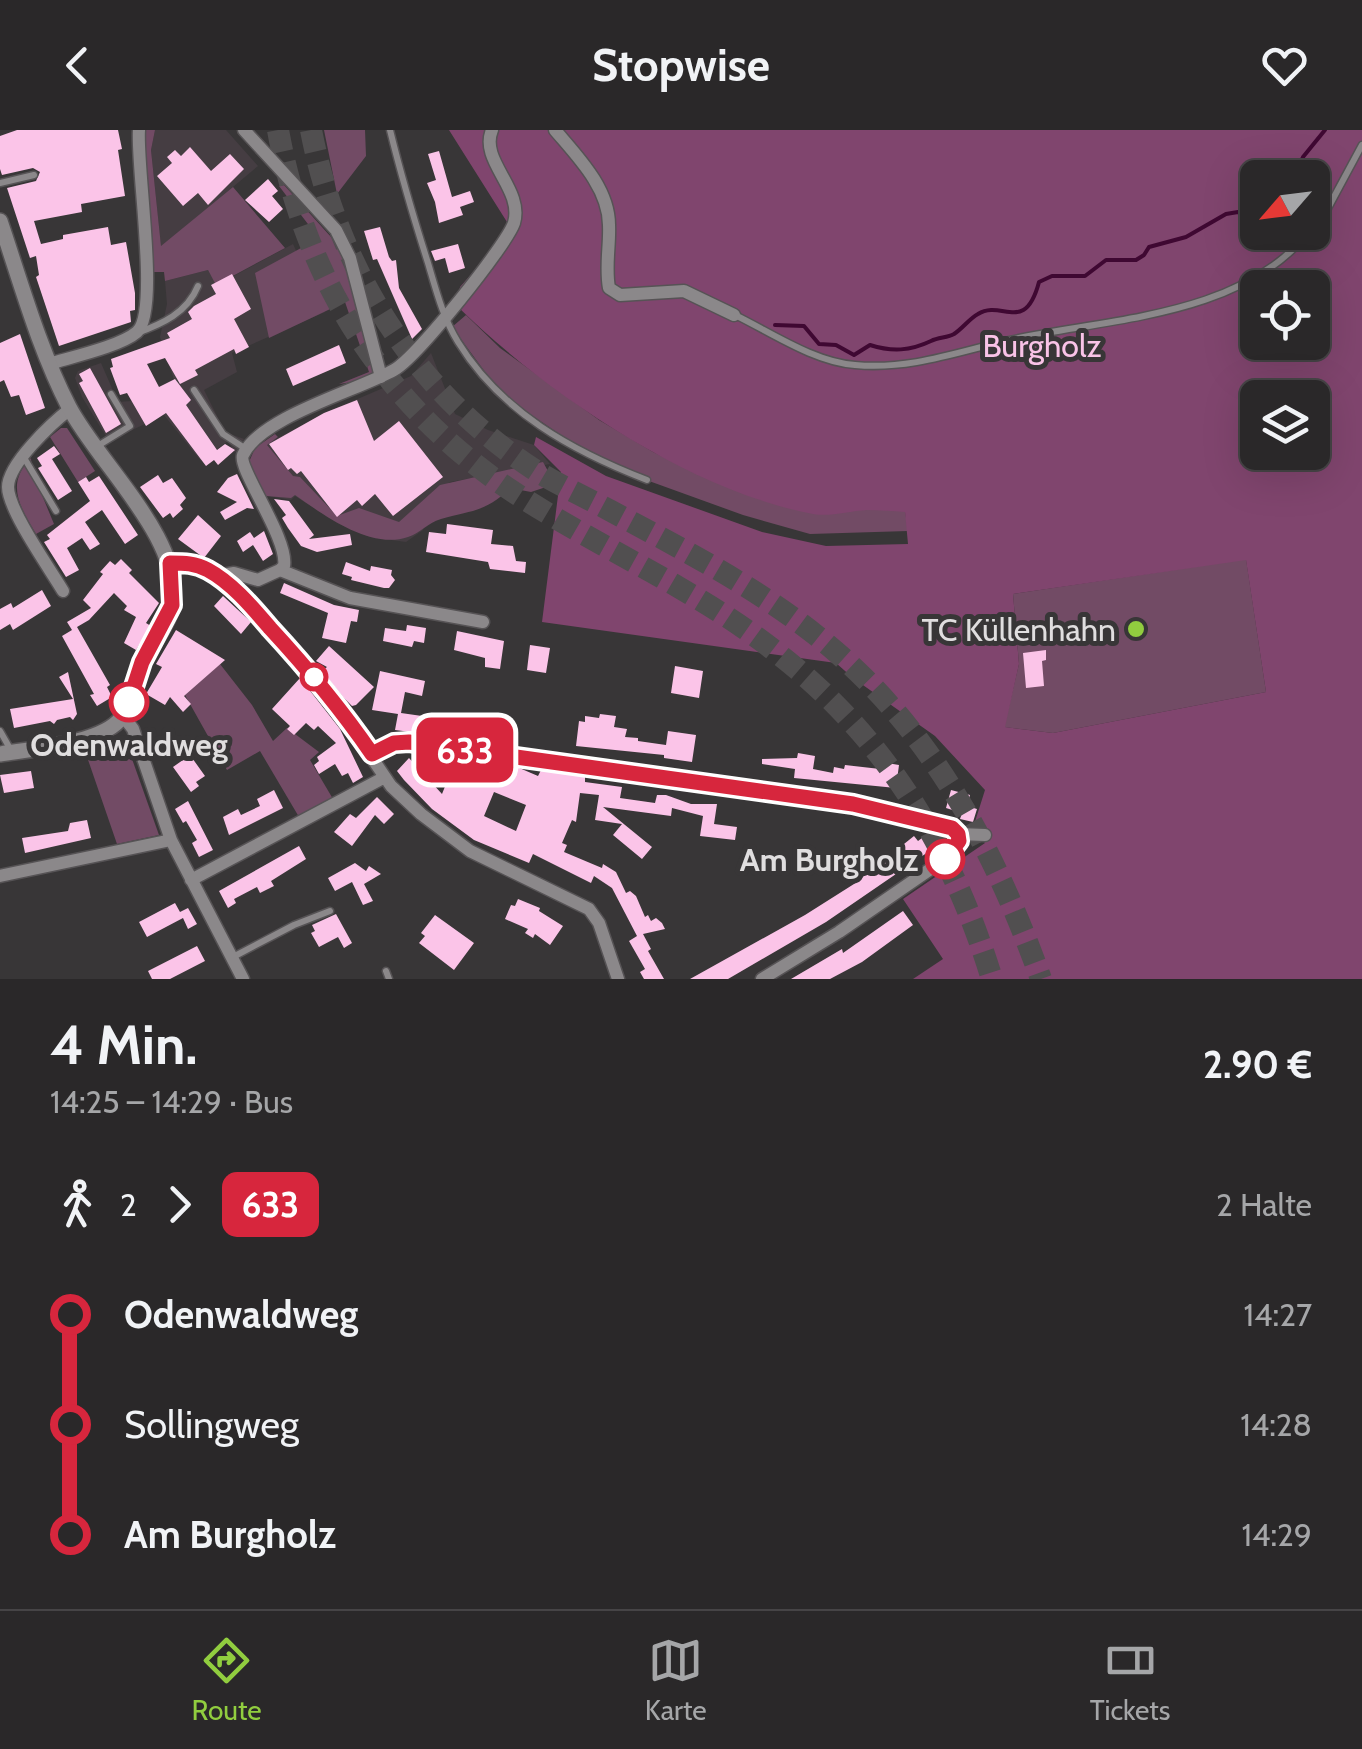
<!DOCTYPE html>
<html lang="de">
<head>
<meta charset="utf-8">
<style>
	:root { --surface:#2a2829; --page:#363435; --text:#f1f3f6; --muted:#a5a6a8; --line:#464446; --accent:#91cd3f }
	body { margin:0; font-family:Cabin,sans-serif; background:var(--page); color:var(--text); height:100vh; display:flex; flex-direction:column; font-size:38px; white-space:nowrap }
	* { box-sizing:border-box; margin:0 }
	p { font-size:32px; color:var(--muted) }
	.icon { flex:none; width:55px; height:55px; fill:none; stroke:currentColor; stroke-width:2; stroke-linecap:round; stroke-linejoin:round }
	.map { position:relative; height:849px; overflow:hidden }
	.side { display:flex; flex-direction:column; background:var(--surface); flex:1 }
	.side>* { flex:none }
	.badge { padding:0 20px; border-radius:15px; font-size:35px; line-height:65px }
	.needle { width:65px; rotate:242deg }
	.fabs { position:absolute; left:1240px; top:30px; display:grid; gap:20px }
	.fabs a { display:grid; place-items:center; width:90px; height:90px; border-radius:15px; background:var(--surface); box-shadow:0 10px 40px #0002,0 0 0 2px var(--line); font-size:50px }
	.map>.badge { position:absolute; translate:-50% -50%; box-shadow:0 0 0 5px #fff }
	.legs { display:flex; align-items:center; gap:15px; height:110px; padding:0 50px; font-size:32px }
	.legs p { margin-inline-start:auto }
	.head { display:flex; align-items:center; justify-content:space-between; height:170px; padding:0 50px }
	h1 { font-size:55px; font-weight:700; line-height:75px }
	ul { padding:0 50px; list-style:none }
	li { display:flex; align-items:center; gap:35px; height:110px; font-size:38px }
	li i { display:grid; place-items:center; width:15px; height:100%; margin:0 12px; background:currentColor }
	li i::after { content:''; width:25px; height:25px; margin:-12px; border:8px solid; border-radius:50%; background:var(--surface) }
	li p { margin-inline-start:auto }
	li:first-child i { background:linear-gradient(#0000 50%,currentColor 0) }
	li:last-child i { background:linear-gradient(currentColor 50%,#0000 0) }
	header { display:flex; justify-content:space-between; align-items:center; height:130px; padding:0 50px; background:var(--surface); font-size:45px; font-weight:700 }
	.dock { display:flex; justify-content:space-around; align-items:center; height:140px; border-top:2px solid var(--line); background:var(--surface); font-size:28px; color:var(--muted) }
	.dock a { display:grid; justify-items:center; gap:5px }
	.dock .on { color:var(--accent) }
	.map>svg:first-child { display:block }
	.built { fill:#453d42 }
	.green { fill:#724b65 }
	.forest { fill:#80456e; fill-rule:evenodd }
	.lines { fill:none; stroke-linecap:round; stroke-linejoin:round }
	.stream { stroke:#3f0832; stroke-width:4 }
	.building { fill:#fbc4e8; fill-rule:evenodd }
	.trunk-tunnel { stroke:#514f50; stroke-width:22; stroke-dasharray:22 11; stroke-linecap:butt }
	.service-casing { stroke:#565355; stroke-width:9 }
	.minor-casing { stroke:#565355; stroke-width:15 }
	.tertiary-casing { stroke:#565355; stroke-width:18 }
	.service { stroke:#8b888a; stroke-width:6 }
	.minor { stroke:#8b888a; stroke-width:12 }
	.tertiary { stroke:#8b888a; stroke-width:15 }
	.line-1-casing { stroke:#fff; stroke-width:22 }
	.line-1 { stroke:#d7263d; stroke-width:15 }
	.poi-dot { fill:#91cd3f; stroke:#383637; stroke-width:4 }
	.stop-1-dot { fill:#fff; stroke:#d7263d; stroke-width:5 }
	.labels { text-anchor:middle; dominant-baseline:central; stroke-width:10; stroke-linejoin:round; paint-order:stroke }
	.park-label { font-size:32px; fill:#f9c3e7; stroke:#383637 }
	.poi-label { font-size:32px; fill:#e0dedf; stroke:#383637; text-anchor:end }
	.stop-label { font-size:32px; font-weight:bold; fill:#e0dedf; stroke:#383637 }
</style>
</head>
<body>
<header><svg class="icon" aria-label="back" viewBox="0 0 24 24"><path d="M15 5l-7 7 7 7"/></svg>Stopwise<svg class="icon" aria-label="heart" viewBox="0 0 24 24"><path d="M12 20l-8-8c-3-5 5-10 8-4 3-6 11-1 8 4z"/></svg></header>
<div class="map">
<svg width="1362" height="849" viewBox="0 0 1362 849">
	<rect width="100%" height="100%" fill="#383637"/>
	<path class="built" d="M155 0H226L258 36 161 117 151 20Z
		M293 114 325 182 232 223 237 242 204 260 225 302 244 309 235 323 228 311 201 331 164 285 109 311 82 267 75 248 78 241 101 233 118 272 131 271 174 250 160 207 167 174 165 151 208 140 217 155Z
		M431 223 455 284 488 300 534 315 550 334 450 352 432 368 423 400 406 412 370 407 339 394 295 366 291 370 269 366 271 359 263 316 325 283 411 246Z"/>
	<path class="green" d="M144 0H155L151 20 161 116 233 57 285 118 216 155 208 140 165 151 164 142H153Z
		M324 0H365L366 26 337 64Z
		M284 55 341 118 374 243 359 251 339 254 369 242 345 172 269 208 255 143 314 111V102L279 56Z
		M466 185 500 218 599 290 653 322 707 348 775 374 905 381 908 401 810 404 743 385 649 351 577 316 527 282 496 257 452 197Z
		M61 298H67L95 341 78 352 50 307Z
		M275 304 278 307 267 315 293 346 300 347 337 386 359 378 399 392 440 355 543 332 555 354 531 362 510 358C486 382 473 380 441 389 427 393 421 403 408 407 370 420 324 385 295 365L291 368 266 366 249 332 255 318Z
		M31 328 32 341 54 394 36 404C20 377 5 354 31 328Z
		M1246 429 1266 562 1053 603 1004 597 1019 534 1013 464Z
		M220 534 252 575 273 611 287 598 319 622 310 630 333 669 299 687 260 621 227 640 185 565Z
		M126 612 159 705 117 714 85 621Z"/>
	<path class="forest" d="M449 0H1362V849H913L943 829 903 769 985 713 973 698 985 660 935 606 853 548 836 533 542 492 561 342 534 315 536 307 606 346 762 402 826 416 908 414 905 382C893 381 879 380 867 380 849 381 830 387 813 384 690 361 544 262 457 176L460 157 496 116 507 92ZM1258 48H1312V102H1258ZM1258 158H1312V212H1258ZM1258 268H1312V322H1258ZM1246 430 1266 562 1053 603 1005 597 1019 534 1013 464Z"/>
	<g class="lines">
		<path class="stream" d="M1294 48 1303 27 1325 0
			M775 195 804 196 819 214 836 215 854 225 870 215C892 222 910 221 931 211 939 207 947 208 954 204 963 198 969 189 978 184 1002 169 1025 205 1039 152L1052 146H1085L1106 130H1136L1144 125 1149 117 1186 107 1226 84 1238 82 1250 91 1258 93"/>
	</g>
	<path class="building" d="M17 0H118L122 19 118 20 125 66 81 74 82 82 34 91 41 114 63 109V105L108 97 111 115 126 112 135 163V180L130 181 131 192 59 216 36 147 39 145 36 126 30 128 7 58 36 51 40 42 33 38 2 45 0 39V6Z
		M190 17 211 41 230 24 244 39 208 75 198 63 183 76 157 46 172 33 167 27 175 20 181 26Z
		M439 21 452 67 470 61 474 72 460 77 463 85 439 93 435 72 427 53 436 50 428 24Z
		M268 49 278 61 272 66 283 79 269 92 245 70Z
		M380 97 389 127 392 131 396 130 399 158 422 199 412 209 377 129 373 130 364 101Z
		M458 114 465 138 449 143 445 128 435 131 431 121Z
		M232 144 251 179 234 189 249 217 236 224 234 219 195 240 198 245 180 254 165 228 147 234 159 257 175 249 191 270 186 275 217 320 225 314 235 320 218 335 214 330 206 336 166 283 146 296 127 263 120 265 110 238 113 237 111 229 170 208 167 203 192 189 188 182 194 176 216 164 211 155Z
		M20 204 45 278 26 285 19 265 11 267 4 250 0 252V213Z
		M339 215 346 233 293 256 286 239Z
		M90 238 121 294 106 303 79 253 83 251 79 244Z
		M357 270 374 311 399 291 443 347 393 386 375 364 362 376 357 370 337 387 301 341 297 344 291 338 288 340 269 314 324 283Z
		M54 316 60 324 52 329 72 361 58 370 38 338 42 336 37 328Z
		M237 344 254 379 247 378 225 390 220 382 237 372 217 362 228 348Z
		M158 345 163 353 172 348 186 368 180 375 183 379 173 388 170 383 163 388 140 357Z
		M99 346 138 405 125 414 102 380 85 392 100 414 90 420 82 408 67 418 79 440 66 447 44 412 50 409 47 405 90 371 78 352 86 347 89 352Z
		M274 369 289 371 314 405 309 409 350 404 352 415 317 422 301 416 288 398 282 388 286 385Z
		M198 385 221 406 204 428 178 409Z
		M447 394 493 400 491 414 513 416 516 431 526 432 525 443 490 439 488 432 426 422 429 402 446 404Z
		M264 401 273 424 263 431 253 415 243 422 237 411 250 402 254 408Z
		M121 429 132 440 129 443 159 473 146 493 151 496 136 520 124 513 136 487 124 480 127 476 114 463 89 490 77 497 110 555 107 557 112 567 97 576 90 565 94 564 62 506 72 500 67 492 91 478 83 470 103 444 100 442 110 431 115 435Z
		M346 432 370 441 371 436 392 440 391 445 395 450 389 458H384L351 450 352 447 342 444Z
		M284 453 334 475 359 480 357 492 351 491 346 513 322 508 328 483 280 463Z
		M42 460 51 476 13 500 10 494 0 500V479L11 473 13 478Z
		M223 466 251 492 241 504 214 476Z
		M407 495 426 498 424 513 414 511 412 517 383 511 385 498 406 501Z
		M176 500 225 530 184 566 191 574 183 582 170 567 165 575 146 564 162 537 156 534Z
		M457 501 504 511 500 539 485 537V528L454 520Z
		M530 515 550 518 546 543 527 540Z
		M329 516 374 557 356 575 352 576 344 568 322 541 327 537 316 531Z
		M1046 520V530L1042 531 1044 556 1026 558 1023 523Z
		M675 536 703 541 699 568 671 563Z
		M380 541 425 551 422 566 405 562 401 583 422 586 419 603 395 600 398 584 372 580Z
		M68 542 77 584 73 590 70 587 57 590 54 594 50 591 14 598 10 579 73 569 59 547Z
		M300 548 340 599 363 647 353 653 348 643 342 646 335 634 319 644 314 635 319 631 317 627 336 613 318 596 314 600 306 593 294 605 287 599 290 596 272 579Z
		M600 584 616 586 614 597 627 599 625 607 638 608V611L666 615 668 601 696 605 692 632 664 628V625L576 616 579 591 585 592V586L599 588Z
		M468 587 500 592 499 599 506 600 505 610 466 606Z
		M798 623 815 626 813 639 833 643 834 637 844 639 845 635 880 639 881 632 899 635 896 658 794 648 795 639 762 634V629L797 628Z
		M190 625 205 646 196 652 199 656 191 662 173 637Z
		M409 628 442 664 450 644 447 634 456 629 517 637 538 646 541 640 585 647V652L622 657 620 668 655 673 657 665H666L691 674H717L714 694 737 697 735 710 700 706 703 686 672 678 671 686 603 677 652 717 642 729 613 705 622 694 595 690 599 665 580 663 576 692 572 690 562 713 567 715 564 722 602 738 603 734 616 742 626 763 630 761 636 766 645 787 648 785 651 791 656 788 662 793 665 799 643 804 651 819 648 821 664 849H644L640 842 645 839 629 811 637 806 612 758 594 746 591 753 533 724 529 733 474 710 432 679 404 650 397 641ZM494 662 526 675 516 701 484 686Z
		M31 641 34 658 4 663 0 645Z
		M274 660 283 678 229 705 223 687 238 679 241 685 260 676 257 669Z
		M951 660 970 665 967 676 977 679 973 692 960 689 962 683 946 678Z
		M377 667 394 684 384 694 375 685 352 716 334 702 350 684 356 688Z
		M188 671 213 720 199 727 192 713 197 710 186 691 183 693 175 679Z
		M87 690 91 708 25 723 22 708 68 701 70 693Z
		M914 706 918 711 922 708 931 720 826 792 728 849H690L805 785 854 754Z
		M299 716 306 729 271 751 274 756 260 763 257 757 234 769 236 773 228 778 219 761Z
		M355 733 366 741 369 736 381 744 364 754 373 771 363 775 352 752 335 761 328 748Z
		M518 769 540 778 539 781 563 796 550 815 535 804 533 808 525 803 528 799 505 789 511 775 515 776Z
		M175 773 180 782 188 778 197 794 188 799 183 788 147 807 139 792Z
		M903 781 913 795 862 832 830 849H791L842 819 843 823Z
		M336 784 352 813 344 818 338 807 319 817 311 803 315 801 312 795Z
		M435 785 474 813 454 840 419 813 425 806 421 803Z
		M197 816 205 831 170 849H152L148 841Z"/>
	<g class="lines">
		<path class="trunk-tunnel" d="M278 0C305 151 387 279 515 363 604 421 704 462 786 530 891 615 953 722 992 849
			M311 0C338 141 416 264 538 342 561 356 587 368 611 381 682 419 754 456 817 506 930 596 993 716 1041 849"/>
		<g class="service-casing">
			<path id="service" d="M390 0C401 45 414 89 428 133 436 160 443 188 458 212 501 282 572 321 647 350
				M0 53 34 45
				M1312 98 1327 80 1362 15
				M735 185C772 203 814 232 855 235 908 240 955 223 1005 211 1105 188 1239 189 1309 102
				M137 203C162 194 187 183 198 156
				M194 260 223 304 246 319
				M96 317 130 296 111 264
				M23 326 56 381
				M0 601 12 622
				M233 827 294 795 330 781
				M386 841 389 849"/>
		</g>
		<g class="minor-casing">
			<path id="minor" d="M244 0 336 100 350 128 381 247
				M555 0C577 26 609 58 609 95 610 116 605 136 609 158L620 165 684 161 734 185
				M49 234C72 227 121 216 137 202 160 181 136 37 139 0
				M170 433 184 432 210 441 254 480 334 572 391 656 421 684 470 721 589 779 599 793 618 849
				M280 440 284 436C289 409 237 338 243 325 260 287 359 260 394 240 417 227 506 116 514 93 524 59 479 31 492 0
				M217 446 234 443 258 450 280 440 350 468 483 492
				M63 461C50 439 8 380 8 357 8 334 52 293 70 279
				M123 586 133 599 171 710 243 849
				M372 624 394 613 409 612 853 674 952 698 959 704 985 705
				M0 746 171 710
				M191 750 385 647
				M762 849 839 802 945 729 957 717 959 704"/>
		</g>
		<g class="tertiary-casing">
			<path id="tertiary" d="M0 91C21 153 39 219 69 277 98 333 186 412 172 476 168 495 153 512 144 530 135 548 134 571 122 587 103 614 31 619 0 624"/>
		</g>
		<use href="#service" class="service"/>
		<use href="#minor" class="minor"/>
		<use href="#tertiary" class="tertiary"/>
	</g>
	<g class="lines">
		<g class="line-1-casing">
			<path id="line-1" d="M129 572 142 532 172 475 170 433C184 433 195 433 208 440 232 453 252 477 270 498 307 538 341 579 372 624L394 613 409 612 853 674 952 698 958 704 959 711 945 729"/>
		</g>
		<use href="#line-1" class="line-1"/>
	</g>
	<circle class="poi-dot" cx="1136" cy="499" r="10"/>
	<g class="stop-1-dot">
		<circle cx="314" cy="547" r="12"/>
		<circle cx="129" cy="572" r="18"/>
		<circle cx="945" cy="729" r="18"/>
	</g>
	<g class="labels">
		<g class="park-label">
			<text x="1042" y="215">Burgholz</text>
		</g>
		<g class="poi-label">
			<text x="1116" y="499">TC Küllenhahn</text>
		</g>
		<g class="stop-label">
			<text x="129" y="614">Odenwaldweg</text>
			<text x="918" y="729" text-anchor="end">Am Burgholz</text>
		</g>
	</g>
</svg>
<div class="fabs">
<a><svg class="needle" viewBox="-14 -14 28 28"><path d="M0-13l5 13h-10z" fill="#e53935"/><path d="M0 13l5-13h-10z" fill="#a5a6a8"/></svg></a>
<a><svg class="icon" aria-label="locate" viewBox="0 0 24 24"><circle cx="12" cy="12" r="6"/><path d="M12 2v4M12 18v4M2 12h4M18 12h4"/></svg></a>
<a><svg class="icon" aria-label="layers" viewBox="0 0 24 24"><path d="M12 4l9 5-9 5-9-5zM3 14l9 5 9-5"/></svg></a>
</div>
<b class="badge" style="left:465px;top:620px;background:#d7263d;color:#fff">633</b>
</div>
<section class="side">
<div class="head"><div><h1>4 Min.</h1><p>14:25 – 14:29 · Bus</p></div><b>2.90 €</b></div>
<div class="legs"><svg class="icon" aria-label="walk" viewBox="0 0 24 24"><circle cx="13" cy="4" r="2"/><path d="M13 8l-2 6 4 7M11 14l-3 7M7 12l3-4h3l4 4"/></svg>2<svg class="icon" aria-label="forward" viewBox="0 0 24 24"><path d="M9 5l7 7-7 7"/></svg><b class="badge" style="background:#d7263d;color:#fff">633</b><p>2 Halte</p></div>
<ul>
<li><i style="color:#d7263d"></i><b>Odenwaldweg</b><p>14:27</p></li>
<li><i style="color:#d7263d"></i><span>Sollingweg</span><p>14:28</p></li>
<li><i style="color:#d7263d"></i><b>Am Burgholz</b><p>14:29</p></li>
</ul>
</section>
<nav class="dock">
<a class="on"><svg class="icon" aria-label="directions" viewBox="0 0 24 24"><path d="M12 3l9 9-9 9-9-9zM9 14v-3h6M13 9l2 2-2 2"/></svg>Route</a>
<a><svg class="icon" aria-label="map" viewBox="0 0 24 24"><path d="M3 6l6-2 6 2 6-2v14l-6 2-6-2-6 2zM9 4v14M15 6v14"/></svg>Karte</a>
<a><svg class="icon" aria-label="tickets" viewBox="0 0 24 24"><path d="M3 7h18v10H3zM15 7v10"/></svg>Tickets</a>
</nav>
</body>
</html>
